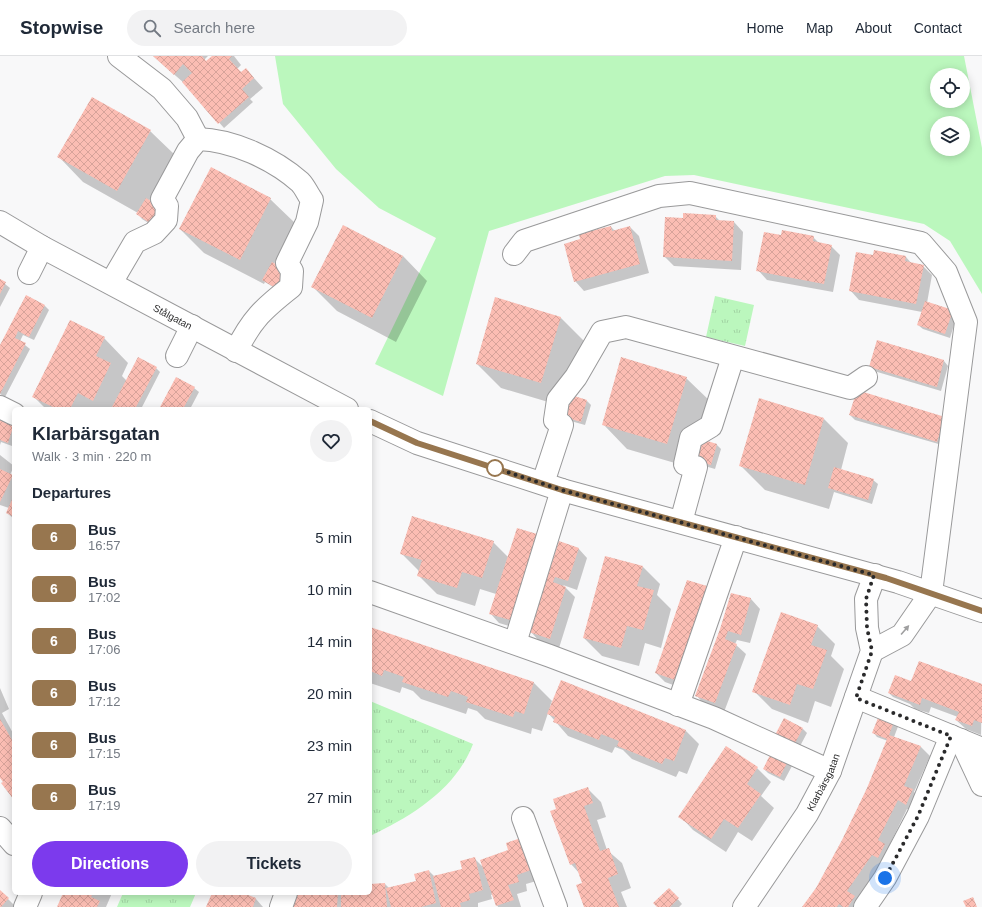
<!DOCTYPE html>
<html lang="en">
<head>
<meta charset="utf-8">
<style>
	:root { --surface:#fff; --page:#f2f2f3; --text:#1f2937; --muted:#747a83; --line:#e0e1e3; --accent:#7c3aed }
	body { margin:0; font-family:Helvetica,sans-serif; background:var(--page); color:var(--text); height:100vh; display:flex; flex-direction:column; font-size:15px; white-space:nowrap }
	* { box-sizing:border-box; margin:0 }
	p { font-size:13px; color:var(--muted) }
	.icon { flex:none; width:22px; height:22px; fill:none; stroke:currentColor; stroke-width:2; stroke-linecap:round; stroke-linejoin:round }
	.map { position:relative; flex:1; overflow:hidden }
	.sheet { position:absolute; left:12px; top:351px; width:360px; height:488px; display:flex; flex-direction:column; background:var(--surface); border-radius:6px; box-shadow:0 2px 10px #0003 }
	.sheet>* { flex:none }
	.badge { padding:0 8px; border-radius:6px; font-size:14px; line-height:26px }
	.controls { position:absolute; left:930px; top:12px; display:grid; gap:8px }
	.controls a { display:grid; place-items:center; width:40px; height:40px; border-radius:50%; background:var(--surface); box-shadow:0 2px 10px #0003; font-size:20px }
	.you { position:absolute; width:20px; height:20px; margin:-10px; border:3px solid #fff; border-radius:50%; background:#1a73e8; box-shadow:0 0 0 6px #1a73e833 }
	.map>.badge { position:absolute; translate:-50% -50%; box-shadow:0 0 0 2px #fff }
	h2 { padding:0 20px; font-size:15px; line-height:36px }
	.round { display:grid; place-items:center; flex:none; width:42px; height:42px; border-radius:21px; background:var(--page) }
	.overview { display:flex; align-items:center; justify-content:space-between; height:68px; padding:0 20px }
	h1 { font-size:19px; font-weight:700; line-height:30px }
	.cta { display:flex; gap:8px; margin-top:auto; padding:8px 20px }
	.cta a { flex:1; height:46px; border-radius:24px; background:var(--accent); color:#fff; font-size:16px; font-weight:700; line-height:46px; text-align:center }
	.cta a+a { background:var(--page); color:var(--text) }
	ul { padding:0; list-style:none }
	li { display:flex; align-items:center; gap:12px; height:52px; padding:0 20px }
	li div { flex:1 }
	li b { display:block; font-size:15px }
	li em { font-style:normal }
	li .badge { min-width:44px; font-weight:700; text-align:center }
	header { display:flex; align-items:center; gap:24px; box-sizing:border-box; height:56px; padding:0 20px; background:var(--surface); border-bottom:1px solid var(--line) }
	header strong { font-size:19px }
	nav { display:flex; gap:22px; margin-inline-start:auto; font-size:14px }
	.search { width:280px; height:36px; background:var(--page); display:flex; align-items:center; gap:10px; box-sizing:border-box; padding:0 14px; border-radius:22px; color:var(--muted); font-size:15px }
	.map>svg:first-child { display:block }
	.grass { fill:#bbf7bd; fill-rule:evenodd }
	.park { fill:url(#park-tufts) }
	.shadow { fill:#0003 }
	.building { fill:url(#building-cross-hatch) }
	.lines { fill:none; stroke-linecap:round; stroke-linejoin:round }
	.minor-casing { stroke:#99999a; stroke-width:24 }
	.minor { stroke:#fff; stroke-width:22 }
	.oneway { fill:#9f9fa0 }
	.line-casing { stroke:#fff; stroke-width:9 }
	.line { stroke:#97764f; stroke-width:6 }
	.walk { stroke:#2a2a2b; stroke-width:4; stroke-dasharray:0 7.2 }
	.stop-dot { fill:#fff; stroke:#97764f; stroke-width:2 }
	.labels { text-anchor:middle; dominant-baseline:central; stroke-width:3; stroke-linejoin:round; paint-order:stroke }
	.street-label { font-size:10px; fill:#2a2a2b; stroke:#f8f8f9 }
</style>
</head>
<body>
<header>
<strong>Stopwise</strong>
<div class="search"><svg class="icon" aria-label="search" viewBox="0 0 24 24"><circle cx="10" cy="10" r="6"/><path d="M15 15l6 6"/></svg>Search here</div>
<nav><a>Home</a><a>Map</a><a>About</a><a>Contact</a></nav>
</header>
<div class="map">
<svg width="982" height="851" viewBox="0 0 982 851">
	<defs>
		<pattern id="park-tufts" width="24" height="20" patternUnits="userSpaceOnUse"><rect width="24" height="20" fill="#bbf7bd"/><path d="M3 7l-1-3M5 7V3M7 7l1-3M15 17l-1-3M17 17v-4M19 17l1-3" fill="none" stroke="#a1d4a3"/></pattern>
		<pattern id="building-cross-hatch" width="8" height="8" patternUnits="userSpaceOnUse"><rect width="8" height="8" fill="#fbbdb3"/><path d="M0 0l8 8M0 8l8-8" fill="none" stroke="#d7a39a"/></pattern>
	</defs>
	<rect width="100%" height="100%" fill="#f8f8f9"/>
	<path class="grass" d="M275 0H964L982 92V238L950 185 924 168 694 119 665 120 489 175 443 340 375 308 436 182 379 152 336 113 283 48ZM937 19H963V45H937ZM937 67H963V93H937Z"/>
	<path class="park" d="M715 240 754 249 745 290 706 281Z
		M370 645 473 688C456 733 412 760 370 780Z
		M123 837H196L190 851H117Z"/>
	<path class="shadow" d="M153 0H208L204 4 209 9 213 0H234L241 9 237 13 241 17 246 13 263 32 250 43 253 46 224 72 184 27Z
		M150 75 175 99 149 145 158 173 142 163 138 158V157L83 126 59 101Z
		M270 143 295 167 274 208 284 238 265 226 264 228 204 197 180 173Z
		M715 160 721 166H734L743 176 741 214 674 210 664 200 684 163Z
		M343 170 403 200 427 225 396 286 337 255 312 230Z
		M611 171 615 175 630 171 639 180 649 217 584 235 575 225 581 184Z
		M782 180 813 181 820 188 831 190 840 199 833 236 767 224 758 214Z
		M875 195 906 201 912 208 923 210 932 219 927 247 957 259 950 282 923 273 918 269 922 256 859 244 850 234 874 200Z
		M0 224 10 232 0 251Z
		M26 240 45 250 49 254 34 284 23 279 20 285 30 293 5 341 0 338V291Z
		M560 261 585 286 569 340 587 345 591 349 585 369 567 364 565 351 501 332 477 308Z
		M104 282 128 307 122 320 127 325 156 312 160 316 141 353H46L33 340Z
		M877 285 944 305 948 310 941 335 874 315 870 311Z
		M686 322 711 346 700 384 717 389 721 393 715 413 698 408 692 412 627 393 603 368Z
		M194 332 199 336 190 353H161Z
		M850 359 944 361 942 389 855 364Z
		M0 363 14 369 12 390 1 386 0 389Z
		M824 363 848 387 841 414 873 424 878 428 872 448 834 436 829 453 765 434 740 409Z
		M0 399 14 410 10 419 14 421V463L7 457 9 452 0 449Z
		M537 479 520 573 499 567 490 557 496 538 480 533 475 550 437 538 419 520 420 516 401 497 493 486 508 501Z
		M559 486 578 492 587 502 577 534 563 529 575 541 559 592 540 586 531 576Z
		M642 510 660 528 657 539 671 553 661 592 645 587 639 610 602 600 584 582Z
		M707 531 716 540 684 633 665 626 656 617Z
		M731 538 751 543 760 553 750 587 737 584 735 588 746 598 724 656 705 649 696 639 721 573Z
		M817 570 835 588 831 600 844 613 831 651 815 645 808 667 772 653 754 635Z
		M370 572 534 627 552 645 550 650H552L685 674 699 688 687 718 679 715 676 721 632 703 623 694 615 691 612 697 568 680 548 657 542 675 532 672 531 678 485 663 477 655 468 652 466 658 421 643 413 635 402 631 400 637 370 627Z
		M911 626 982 629 981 679 966 673 956 664 958 661 931 651 929 657 915 653 910 648 893 641 889 637Z
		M0 632 9 653 2 657 14 679V742L0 720Z
		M880 658 899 668 894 681 921 691 930 700 914 736 921 743 915 757 907 753 888 792 893 798 881 808 857 843 864 850 863 851H803L817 832 843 784 868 733 888 685 877 681 873 676Z
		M785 663 803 673 807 677 799 692 776 679Z
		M787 706 792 710 784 725 768 717 764 713Z
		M757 712 771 726 761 740 774 752 752 785 738 776 726 796 693 774 680 760Z
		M587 732 601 746 606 761 597 764 607 794 622 807 631 832 621 836 627 851H585L583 827 580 818 571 808Z
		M507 788 540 824 526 828 527 835 517 838 521 851H498L493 838 491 839 492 843 478 847V851H292L323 840V837H341L343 839 372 837 385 828 389 832 417 826 429 815 435 821 463 814 474 802 484 812 510 795Z
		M669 833 682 848 679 851H659Z
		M0 836 8 843 16 851H0Z
		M64 837H112L106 851H58Z
		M213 837H241L256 843 263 851H207Z"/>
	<path class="building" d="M153 0H202L206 5 212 0H232L229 3 241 16 246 12 254 22 242 33 249 41 218 68 182 26 192 17 183 8 174 19Z
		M92 41 151 74 117 135 57 101Z
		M211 111 271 142 240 204 179 173Z
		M146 142 163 152 153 169 136 158Z
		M683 157 716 159V164L734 165 732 205 663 201 665 161 683 162Z
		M343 169 403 200 372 262 311 231Z
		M611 170 612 175 630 170 640 208 574 226 564 188 580 183 579 178Z
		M782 174 814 180 813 185 832 189 824 228 756 215 764 176 781 179Z
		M874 194 906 200 905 205 924 209 916 248 849 235 856 196 873 199Z
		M272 206 290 216 279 234 262 224Z
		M0 223 6 226 0 238Z
		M26 239 45 249 29 281 18 275 15 282 26 287 0 338V289Z
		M495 241 561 261 541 327 476 308Z
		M925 245 953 254 945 278 917 269Z
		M70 264 105 281 96 300 111 307 93 345 78 337 70 353H57L32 341Z
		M877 284 944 304 937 331 869 311Z
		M138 301 157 311 135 353H111Z
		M621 301 687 321 667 388 602 369Z
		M176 321 195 331 183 353H159Z
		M857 334 945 361 937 386 849 359Z
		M568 338 587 344 581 366 561 360Z
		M759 342 824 362 805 429 739 410Z
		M0 362 14 368 8 387 0 384Z
		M698 382 717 388 711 409 692 404Z
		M834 411 874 423 868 444 828 432Z
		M0 413 13 419 0 446Z
		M14 439V461L6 457Z
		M412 460 494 485 482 522 462 516 457 532 417 520 422 504 400 498Z
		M517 472 537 478 510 564 489 558Z
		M559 485 579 492 568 525 555 521 553 526 566 531 550 583 529 576Z
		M605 500 643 510 637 530 654 534 643 574 627 570 621 592 583 582Z
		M687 524 707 530 675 624 655 617Z
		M731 537 751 542 741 579 728 575 725 583 737 588 715 647 695 640 720 573Z
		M781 556 818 569 811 589 827 594 813 633 797 628 790 649 752 636Z
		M370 571 534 626 524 658 515 655 513 661 466 646 468 641 451 635 448 641 402 626 404 621 384 614 382 620 370 615Z
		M919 605 982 628V667L974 664 972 670 955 664 959 656 922 642 920 649 888 637 895 619 911 625Z
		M561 624 686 674 674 705 665 702 662 708 617 690 619 685 601 678 599 684 553 666 555 661 547 658Z
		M880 657 895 663 889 679 921 690 904 730 913 733 906 749 898 744 878 784 885 788 878 802 872 799 847 835 855 840 848 851H843L839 848 837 851H802L816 832 842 784 867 732 887 683 872 677Z
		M784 662 803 672 794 689 775 679Z
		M0 663 12 684 14 683V744L1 727 3 726 0 722Z
		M726 690 758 711 747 728 761 738 738 772 724 763 711 783 678 761Z
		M771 697 788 705 780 721 763 713Z
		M588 731 593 747 584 750 600 795 609 792 618 818 608 822 619 851H584L576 829 582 827 575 807 570 809 550 755 556 753 553 743Z
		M521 782 531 814 517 819 519 826 508 829 514 844 496 850 480 804 508 794 506 787Z
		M475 801 483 834 469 838 470 844 460 847 461 851H441L433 820 462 813 460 805Z
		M429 814 436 847 421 851H391L386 832 416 825 414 818Z
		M385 827 387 851H341V838L370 837V828Z
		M669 832 679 842 670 851H657L653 847Z
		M0 834 9 842 1 851H0Z
		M63 837H93L91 841 100 845 97 851H57Z
		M212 837H243L256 842 253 851H206Z
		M322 837H338L337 851H291L292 838 322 839Z
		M973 841 977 851H966L963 845Z"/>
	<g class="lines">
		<g class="minor-casing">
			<g id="minor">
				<path d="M119 0 162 33 187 62 198 83"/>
				<path id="s1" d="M0 166 42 191 347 353"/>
				<path d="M514 198 524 185 659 140 690 137 921 187 946 216 966 266 931 537 902 579 872 595"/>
				<path d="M29 217 42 191"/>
				<path d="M111 227 135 186 154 177 166 164 167 150 162 143 188 95 198 83C233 84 274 103 300 126 305 131 308 139 312 144L307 166 287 207 292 215 291 231C263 253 252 263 236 295"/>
				<path d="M177 300 192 270"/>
				<path d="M0 351 14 358"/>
				<path d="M370 365 417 387 562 434 898 526 982 555"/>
				<path d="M685 408 691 382 711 370 733 301"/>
				<path d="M543 427 562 369 555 364 558 344 576 321 602 276 626 271 850 332 866 321"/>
				<path d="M681 466 696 411"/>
				<path d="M370 536 550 600 714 662 830 715"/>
				<path d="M515 587 562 434"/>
				<path d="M856 641 982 693"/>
				<path d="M678 649 736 481"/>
				<path d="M961 684 982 729"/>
				<path d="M523 762 556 851"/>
				<path d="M0 772 14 788"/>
				<path d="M25 851 31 837"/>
				<path d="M281 851 286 837"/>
				<path id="s2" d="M744 851 807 758 830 715 872 595 867 572 866 543 875 519"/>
				<path d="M865 851 885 822 918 760 951 680"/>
			</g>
		</g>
		<use href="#minor" class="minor"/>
	</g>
	<defs><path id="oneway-solid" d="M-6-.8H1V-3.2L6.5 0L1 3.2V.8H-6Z"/></defs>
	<use class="oneway" href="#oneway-solid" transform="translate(905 574) rotate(-49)"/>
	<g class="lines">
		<g class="line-casing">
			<path id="line" d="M370 365 417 387 562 434 886 522 982 555"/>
		</g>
		<use href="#line" class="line"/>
		<path class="walk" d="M495 412 562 434 874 519 866 543 867 572 872 595 856 642 951 680 918 760 885 822"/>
	</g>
	<circle class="stop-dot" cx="495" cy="412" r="8"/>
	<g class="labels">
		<g class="street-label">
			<text stroke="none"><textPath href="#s1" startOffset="197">Stålgatan</textPath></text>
			<text stroke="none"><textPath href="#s2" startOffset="148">Klarbärsgatan</textPath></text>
		</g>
	</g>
</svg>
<div class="controls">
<a><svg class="icon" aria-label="locate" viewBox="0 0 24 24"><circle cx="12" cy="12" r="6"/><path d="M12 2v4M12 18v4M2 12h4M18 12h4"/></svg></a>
<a><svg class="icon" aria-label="layers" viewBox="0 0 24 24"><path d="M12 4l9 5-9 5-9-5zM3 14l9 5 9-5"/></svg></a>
</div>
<div class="you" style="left:885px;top:822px"></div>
<section class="sheet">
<div class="overview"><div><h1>Klarbärsgatan</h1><p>Walk · 3 min · 220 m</p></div><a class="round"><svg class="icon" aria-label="heart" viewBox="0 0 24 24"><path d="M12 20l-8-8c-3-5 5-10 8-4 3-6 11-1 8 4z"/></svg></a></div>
<h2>Departures</h2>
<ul>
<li><span class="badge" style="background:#97764f;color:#fff">6</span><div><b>Bus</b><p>16:57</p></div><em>5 min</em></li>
<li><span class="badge" style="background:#97764f;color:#fff">6</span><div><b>Bus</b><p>17:02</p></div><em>10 min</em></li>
<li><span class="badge" style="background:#97764f;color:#fff">6</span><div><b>Bus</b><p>17:06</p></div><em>14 min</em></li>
<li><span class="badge" style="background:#97764f;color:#fff">6</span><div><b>Bus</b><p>17:12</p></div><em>20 min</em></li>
<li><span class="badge" style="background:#97764f;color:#fff">6</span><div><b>Bus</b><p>17:15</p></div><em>23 min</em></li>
<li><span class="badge" style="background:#97764f;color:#fff">6</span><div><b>Bus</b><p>17:19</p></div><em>27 min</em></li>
</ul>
<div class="cta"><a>Directions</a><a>Tickets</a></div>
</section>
</div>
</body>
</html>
